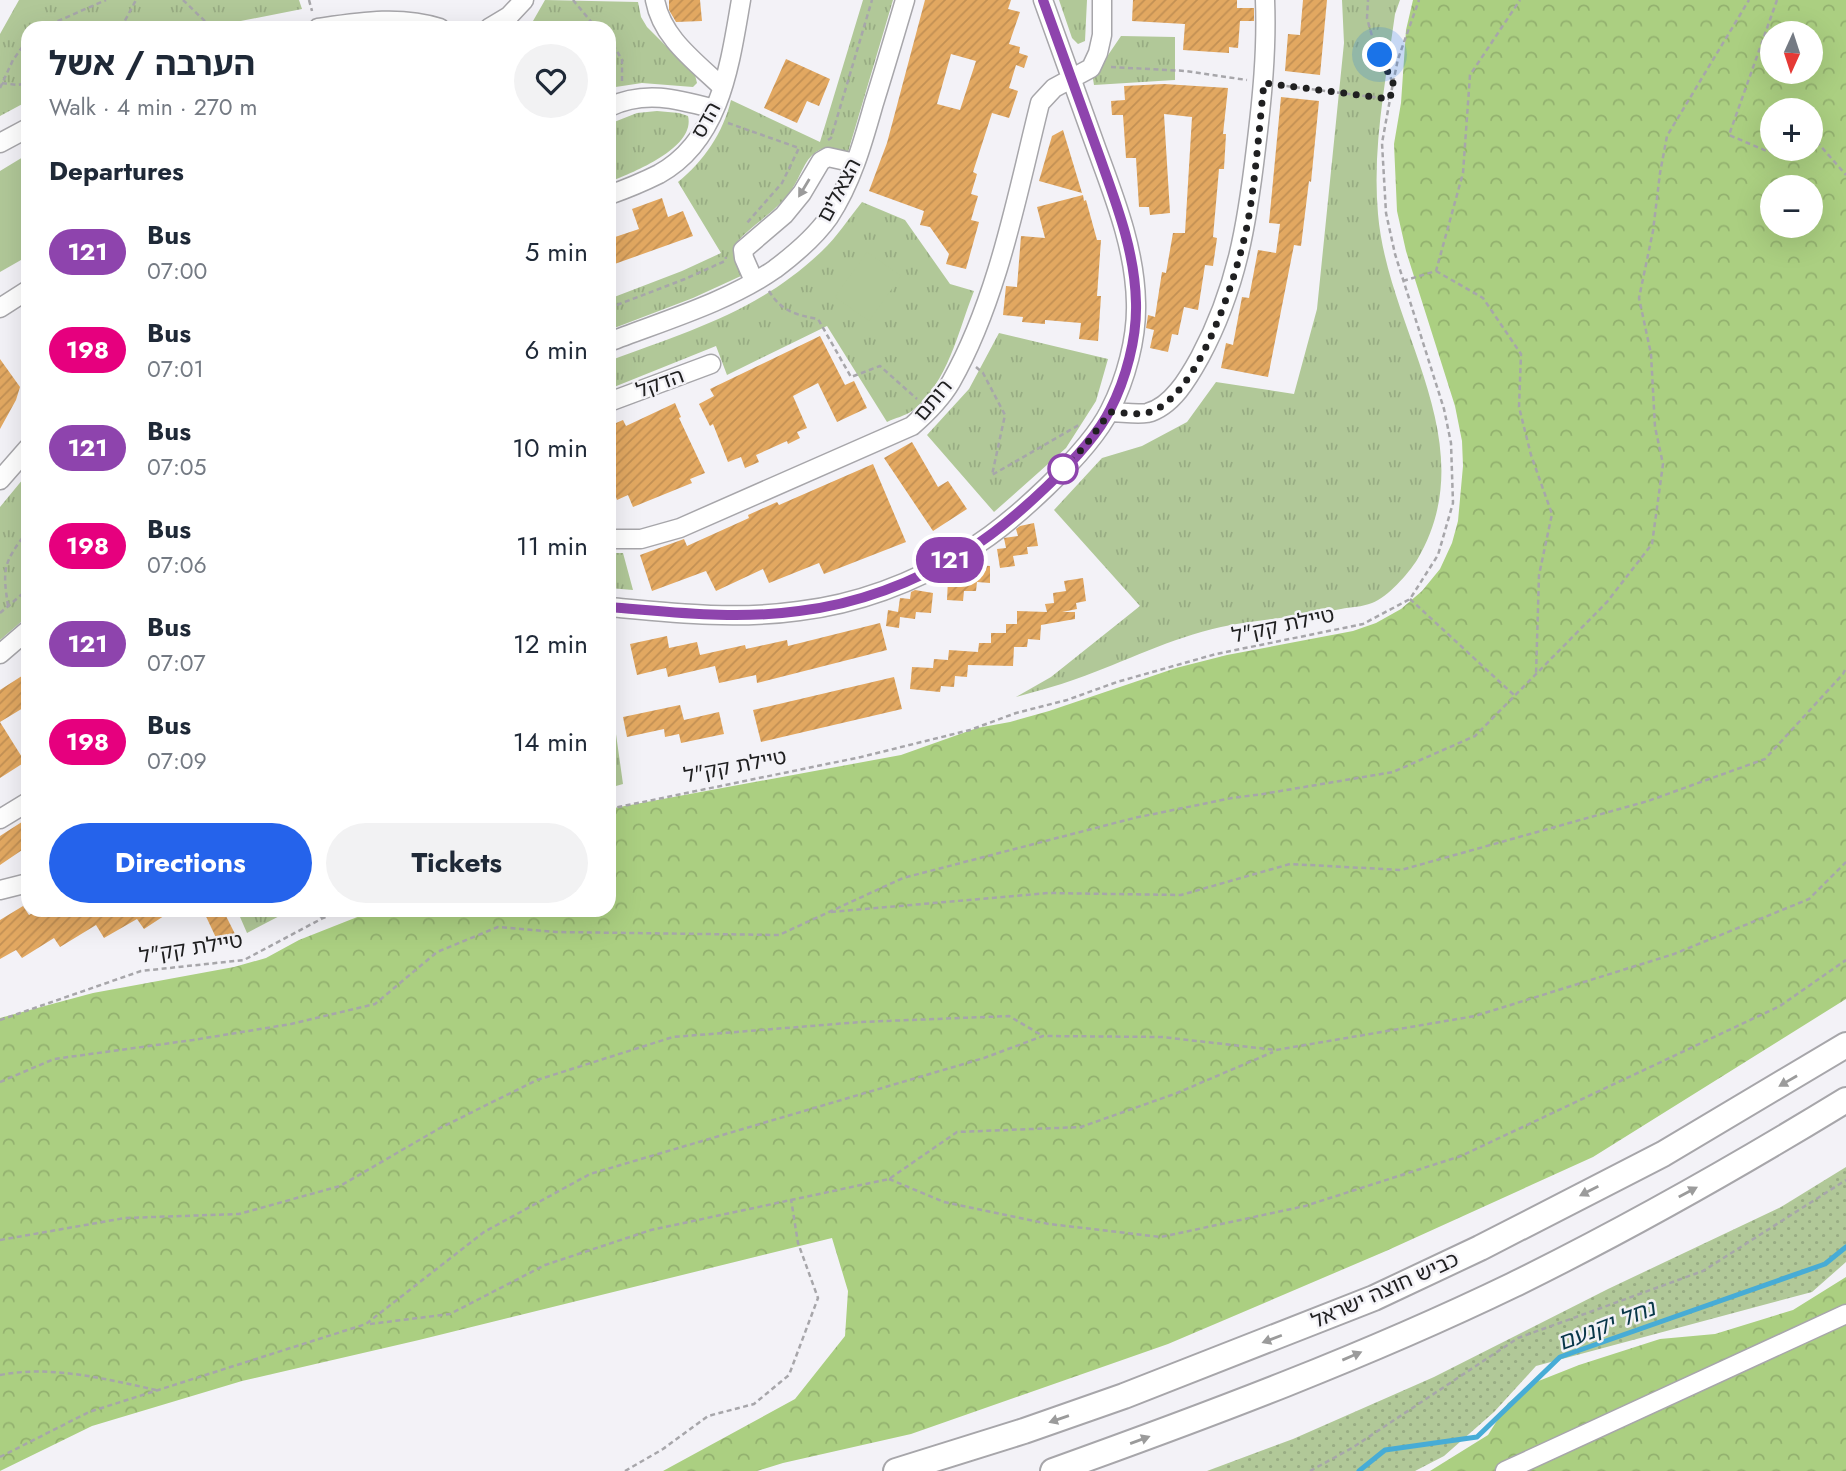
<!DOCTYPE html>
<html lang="en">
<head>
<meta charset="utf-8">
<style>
	:root { --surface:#fff; --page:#f2f2f3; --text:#1f2937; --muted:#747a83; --accent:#2563eb }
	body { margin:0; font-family:Jost,"Noto Sans Hebrew",sans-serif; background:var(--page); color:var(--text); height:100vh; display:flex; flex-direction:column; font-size:26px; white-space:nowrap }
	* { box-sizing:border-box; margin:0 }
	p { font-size:23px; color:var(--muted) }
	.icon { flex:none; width:38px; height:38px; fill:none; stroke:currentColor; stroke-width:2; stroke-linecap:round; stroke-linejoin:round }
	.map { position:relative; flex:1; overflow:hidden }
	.details { position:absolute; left:21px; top:21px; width:595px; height:896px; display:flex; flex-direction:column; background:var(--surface); border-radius:21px; box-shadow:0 7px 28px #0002 }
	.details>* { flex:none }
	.badge { padding:0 14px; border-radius:23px; font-size:24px; line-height:46px }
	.needle { width:46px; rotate:183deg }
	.controls { position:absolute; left:1760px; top:21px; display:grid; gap:14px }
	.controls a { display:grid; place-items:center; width:63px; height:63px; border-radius:50%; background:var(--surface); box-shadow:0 7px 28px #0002; font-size:35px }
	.you { position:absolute; width:35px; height:35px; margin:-18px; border:5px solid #fff; border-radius:50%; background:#1a73e8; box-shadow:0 0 0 10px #1a73e833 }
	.map>.badge { position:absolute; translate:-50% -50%; box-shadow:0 0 0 4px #fff }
	h2 { padding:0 28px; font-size:26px; line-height:63px }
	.round { display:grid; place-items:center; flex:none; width:74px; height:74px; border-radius:37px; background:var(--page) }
	.summary { display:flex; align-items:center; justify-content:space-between; height:119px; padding:0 28px }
	h1 { font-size:33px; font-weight:700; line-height:52px }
	.button { display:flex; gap:14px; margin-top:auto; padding:14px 28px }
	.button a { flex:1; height:80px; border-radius:42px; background:var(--accent); color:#fff; font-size:28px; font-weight:700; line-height:80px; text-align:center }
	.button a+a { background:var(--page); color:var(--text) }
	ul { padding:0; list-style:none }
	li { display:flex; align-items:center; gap:21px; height:98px; padding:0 28px }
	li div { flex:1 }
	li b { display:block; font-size:26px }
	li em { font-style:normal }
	li .badge { min-width:77px; font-weight:700; text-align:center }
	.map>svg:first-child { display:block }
	.grass { fill:url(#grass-dots) }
	.forest { fill:url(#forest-crowns); fill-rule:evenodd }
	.park { fill:url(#park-tufts) }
	.pitch { fill:#b1c898 }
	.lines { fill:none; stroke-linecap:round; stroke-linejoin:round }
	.stream { stroke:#47acd6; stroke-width:5 }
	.building { fill:url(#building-hatch); fill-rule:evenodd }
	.minor-casing { stroke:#a7a6aa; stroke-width:21 }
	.highway-casing { stroke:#a7a6aa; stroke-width:28 }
	.path { stroke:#a7a6aa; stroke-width:2.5; stroke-dasharray:5 3.5; stroke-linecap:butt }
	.minor { stroke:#fff; stroke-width:18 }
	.highway { stroke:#fff; stroke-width:24 }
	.oneway { fill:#9b9b9b }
	.line-casing { stroke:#fff; stroke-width:16 }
	.line { stroke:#8e44ad; stroke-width:10 }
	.walk { stroke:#202021; stroke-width:7; stroke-dasharray:0 12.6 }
	.stop-dot { fill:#fff; stroke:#8e44ad; stroke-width:3.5 }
	.labels { text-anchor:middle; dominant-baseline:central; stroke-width:5; stroke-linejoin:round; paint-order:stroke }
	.street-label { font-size:21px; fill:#202021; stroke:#f3f2f7 }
	.water-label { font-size:23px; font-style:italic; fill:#093749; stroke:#f3f2f7 }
</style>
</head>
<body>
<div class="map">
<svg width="1846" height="1471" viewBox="0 0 1846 1471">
	<defs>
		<pattern id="grass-dots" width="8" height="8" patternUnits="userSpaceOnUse" patternTransform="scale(1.75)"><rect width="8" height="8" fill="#b1c898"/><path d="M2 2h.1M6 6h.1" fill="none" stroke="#98ac83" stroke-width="1.8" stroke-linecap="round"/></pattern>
		<pattern id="forest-crowns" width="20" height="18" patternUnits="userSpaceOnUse" patternTransform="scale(1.75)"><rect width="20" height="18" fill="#abcf81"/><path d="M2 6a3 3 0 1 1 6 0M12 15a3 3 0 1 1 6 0" fill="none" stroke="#93b16f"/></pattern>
		<pattern id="park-tufts" width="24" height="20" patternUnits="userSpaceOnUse" patternTransform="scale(1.75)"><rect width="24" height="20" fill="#b1c898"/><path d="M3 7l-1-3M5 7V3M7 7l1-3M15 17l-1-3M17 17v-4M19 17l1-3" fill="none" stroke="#98ac83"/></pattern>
		<pattern id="building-hatch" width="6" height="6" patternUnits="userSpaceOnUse" patternTransform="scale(1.75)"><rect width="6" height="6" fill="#e2a861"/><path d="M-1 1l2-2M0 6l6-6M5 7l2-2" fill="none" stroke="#c29054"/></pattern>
	</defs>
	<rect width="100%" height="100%" fill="#f3f2f7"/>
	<path class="grass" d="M1846 1167V1262L1812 1292 1536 1366 1494 1412 1444 1456 1415 1471H1207L1293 1439 1434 1377 1608 1289 1781 1207Z"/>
	<path class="forest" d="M1413 0H1846V999L1593 1157 1386 1251 1168 1344 911 1434 783 1463 757 1471H663L795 1399 845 1336 848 1291 832 1238 419 1340 242 1381 92 1426 0 1471V1018L93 993 234 967 266 958 299 940 375 910H609V810L614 808 901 755 977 728 1010 722 1049 711 1176 668 1227 655 1353 631 1376 623 1401 609 1422 591 1440 569 1452 543 1458 521 1463 466 1462 441 1455 406 1406 251 1397 211 1394 144 1401 103 1406 30ZM1773 33H1811V72H1773ZM1773 110H1811V149H1773ZM1773 187H1811V226H1773Z
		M1846 1277V1471H1430L1488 1435 1508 1403 1536 1382 1579 1365 1660 1339 1715 1334 1793 1310Z"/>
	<path class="park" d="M19 0H299L302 9 205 28H28V101L0 116V34Z
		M545 0 638 2 641 17 647 27 695 75 697 83 693 87 642 83 609 88V28H529Z
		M863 0H893L848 152C836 149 827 145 816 152 804 160 800 178 792 189 776 213 750 225 733 247L735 261 741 276 693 298 609 330V299L682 271 721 253 678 182C704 161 723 133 731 100L820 142Z
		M1059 0H1087L1085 41 1078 44 1072 38Z
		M1342 0H1400L1395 14C1386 80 1372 147 1378 214 1388 332 1486 443 1417 560 1408 574 1388 597 1372 603 1362 607 1351 607 1341 609 1301 617 1260 619 1221 627 1170 638 1125 662 1076 679 1057 686 1036 691 1016 697L1051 677 1140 606 1054 510 1102 458 1142 446 1187 422 1216 382 1294 394 1317 309 1344 43Z
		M1121 36 1175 37V80L1094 85 1092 73 1104 61Z
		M657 111 679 113 688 116C696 148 632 173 609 182V124L637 113Z
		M862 202 905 220 950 284 974 291C958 331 948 383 912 411 905 416 895 418 887 422L827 326 727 375 716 346 609 389V361C689 331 758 312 822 251 837 237 849 218 862 202Z
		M999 333 1108 359 1096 401 1066 448 994 512 927 435 969 389Z
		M28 473V616L0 640V507Z
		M609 553H623L633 590 609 588Z
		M609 684 623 784 609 788Z
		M237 910H291L247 933Z"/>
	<path class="pitch" d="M28 154V256L0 272V171Z
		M867 252 901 276 869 321 835 297Z"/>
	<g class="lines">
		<path class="stream" d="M1359 1471 1385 1450 1477 1437 1560 1357 1825 1264 1846 1247"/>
	</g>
	<path class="building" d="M669 0H700L702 21 676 22 669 10Z
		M925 0H1011L1008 9 1020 12 1009 44 1020 47 1019 53 1028 56 1024 68 1016 65 1009 88 1018 91 1009 118 992 113 973 172 977 174 971 194 978 196 971 220 979 222 966 269 946 264 949 254 930 227 920 225 924 211 869 191 887 143ZM951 54 976 61 960 110 937 104Z
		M1133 0H1237V8H1254V21H1240L1238 48 1229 47V53L1183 50 1185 24 1132 21Z
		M1303 0H1327L1320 75 1285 71 1288 34 1300 35Z
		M786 59 830 79 819 106 807 101 797 123 764 108Z
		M1164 84 1228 88 1223 134H1226L1224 169H1219L1213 237 1217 238 1213 266 1205 265 1198 310 1184 307 1178 335 1172 334 1168 352 1150 348 1154 330 1146 328 1147 322 1148 315 1155 317 1162 272 1166 273 1173 233H1185L1192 117 1164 114 1170 213 1150 215 1149 207H1139L1136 158H1126L1123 115H1112L1111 101 1125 100 1124 86Z
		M1281 97 1319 101 1311 182 1309 181 1301 246 1294 245 1268 377 1221 368 1226 343 1233 345 1242 297 1249 298 1258 250 1276 253 1280 224 1269 223Z
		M1063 130 1082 193 1039 181 1052 136Z
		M1083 195 1084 201 1086 200 1097 240H1101L1097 296H1101L1098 341 1079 339 1081 323 1045 320V324L1022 322 1023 317 1003 315 1006 286 1017 287 1021 236 1045 238 1037 207Z
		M662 198 668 217 683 211 693 236 609 266V239L639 229 632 209Z
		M820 336 845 385 854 381 867 408 837 422 818 383 793 396 807 428 797 432 800 438 788 444 787 441 756 455 759 462 745 468 741 457 728 462 713 424 710 426 699 404 714 396 710 389Z
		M0 359 20 387 16 400 0 429Z
		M675 403 681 417 679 418 705 473 690 479 692 483 633 507 628 495 617 500 609 479V426L623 420 626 426Z
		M912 442 938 487 948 481 967 509 933 531 884 458Z
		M873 464 906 542 824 574 819 563 769 583 763 569 716 591 706 571 652 591 640 555 684 539 687 546 749 518 748 515 777 502 779 505Z
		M1034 523 1038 546 1027 547 1028 554 1013 556 1015 566 1000 568 997 549 1006 548 1004 538 1018 536 1016 529 1020 526Z
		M977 565 990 566V583L977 582 976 591H964L963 601 947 600 948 579 963 580 964 572 976 573Z
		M1083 578 1086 601 1076 603 1077 609 1062 612H1075V619L1041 625 1040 640 1028 639 1027 647H1014L1013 666 968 665 967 677 955 676 954 687 941 686 940 692 910 689 912 667 933 668 934 659 948 660 949 650 978 652 979 643H991V633H1006V624H1017V611L1047 612 1045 604 1054 603 1053 593 1066 591 1064 581Z
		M915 590 933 593 931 613 916 612 915 619 900 617 899 628 886 626 888 610 898 612 900 598 910 599 911 592Z
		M880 623 887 650 757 683 756 675 719 683 715 666 668 677 666 668 637 675 630 644 667 636 669 648 697 642 700 655 745 645 746 649 787 640 788 646Z
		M28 672V705L0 722 25 762 0 778V690Z
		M894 677 902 709 761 742 753 710Z
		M680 705 684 720 719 712 724 734 681 743 679 734 665 737 664 729 627 737 623 717Z
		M28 818V846L0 865V836Z
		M23 906 29 915 38 910H173L144 929 137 919 104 938 96 925 60 947 54 938 22 958 16 950 0 959V920Z
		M203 910H223L235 934 218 942Z"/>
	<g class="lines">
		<g class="minor-casing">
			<path id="minor" d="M655 0C662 38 695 61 722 87
				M318 28C359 22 400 15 440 28
				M489 28 509 16 524 0
				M609 107C645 90 677 99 714 109
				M0 143 28 128
				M609 195C626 189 643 182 659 174 721 140 730 63 741 0
				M754 281 744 258 743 250 784 215 802 193 821 161 828 157 855 163
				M0 308 28 290
				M609 342C663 321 728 302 775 269 795 254 815 237 829 217 852 182 863 142 874 103 885 68 895 34 905 0
				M609 402 711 364
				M1109 412C1121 412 1136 415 1147 413 1172 407 1189 377 1200 357 1237 288 1247 224 1256 148 1262 99 1267 50 1265 0
				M0 480 28 448
				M609 539H641L680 528 912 426C927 413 941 399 951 382 998 299 1017 195 1040 103L1054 88 1091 68 1098 53 1102 35V0
				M609 607C673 613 735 620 799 611 858 604 917 581 968 550 1009 526 1089 453 1110 410 1126 379 1137 338 1136 303 1135 249 1115 199 1097 150 1079 100 1061 50 1043 0
				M0 654 28 630
				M0 819 28 802
				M0 890 28 883
				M1505 1471 1846 1314"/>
		</g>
		<g class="highway-casing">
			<path id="highway" d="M896 1471 1024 1431 1124 1396 1374 1298 1480 1248 1663 1154 1846 1045
				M1053 1471C1209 1415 1364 1357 1513 1285 1627 1229 1738 1166 1846 1100"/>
		</g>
		<path class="path" d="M183 0 212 28
			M309 0 312 11
			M573 0 593 24 602 25 604 28
			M42 28 106 0
			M121 28 136 0
			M609 37 622 60V84
			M1111 67 1186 71 1247 80
			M2 83 17 85 28 83
			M1393 83 1398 59 1419 0
			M1278 85 1389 99
			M0 88 13 60 28 39
			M728 123 799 148 782 183 746 224
			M1811 135 1846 175
			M828 140 831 138 872 0
			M1773 149 1769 152 1729 135 1777 0
			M1436 271 1483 298 1521 354 1519 407 1531 455 1552 514 1539 575 1536 675
			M1403 281 1436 271 1463 173 1470 75 1520 0
			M769 291C781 311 796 315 818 319L851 377 880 366 917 399
			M609 308 685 279 725 261 726 257
			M976 367 983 373 1005 415 992 475 1079 425
			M1410 599 1515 696
			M8 606C2 566 4 563 28 530
			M0 613 28 589
			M609 809 861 757 970 730 1016 713 1067 700 1117 682 1216 654 1363 624 1410 599 1438 555 1453 503 1451 443 1444 409 1395 254 1386 213 1382 143 1393 83 1372 36 1367 18 1368 0
			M311 910 323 918
			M831 912 1048 893 1181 895 1290 864 1401 870 1648 801 1765 759 1843 674 1846 668
			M0 1020 141 971 244 960 323 918 344 910
			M0 1082 54 1059 193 1040 291 1024 375 1004 437 952 498 927 556 932 779 935 903 878 1134 818 1232 798 1263 794 1393 772 1475 736 1607 602 1652 544 1663 464 1655 427 1651 354 1639 298 1653 231 1660 173 1667 136 1749 0
			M889 1179 944 1202 1049 1224 1161 1237 1305 1206 1461 1156 1780 1006 1846 960
			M0 1240 125 1218 239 1214 340 1186 440 1128 537 1080 673 1037 861 1022 1009 1016 1043 1036
			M370 1324 450 1314 545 1265 651 1230 889 1179 957 1132 1081 1127 1177 1093 1273 1052
			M0 1375C51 1365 106 1379 156 1390
			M0 1457 89 1412 366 1324 484 1232 590 1174 984 1058 1043 1036 1162 1037 1276 1050 1475 1016 1674 954 1809 899 1846 862
			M625 1471 663 1449 708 1416 754 1404 789 1375 818 1298 798 1243 791 1199
			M1310 1471 1352 1448 1518 1338 1703 1271 1846 1180"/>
		<use href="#minor" class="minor"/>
		<use href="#highway" class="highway"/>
	</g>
	<defs><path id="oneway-solid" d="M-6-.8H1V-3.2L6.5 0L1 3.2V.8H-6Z" transform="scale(1.75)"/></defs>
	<g class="oneway">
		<use href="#oneway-solid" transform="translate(804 188) rotate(121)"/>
		<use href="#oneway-solid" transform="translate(1788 1081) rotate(150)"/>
		<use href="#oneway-solid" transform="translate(1589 1191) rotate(153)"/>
		<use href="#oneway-solid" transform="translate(1688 1192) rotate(-28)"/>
		<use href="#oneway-solid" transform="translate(1272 1339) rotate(159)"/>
		<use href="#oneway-solid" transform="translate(1352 1356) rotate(-23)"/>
		<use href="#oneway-solid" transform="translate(1059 1419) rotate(161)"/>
		<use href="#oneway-solid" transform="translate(1140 1440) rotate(-20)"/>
	</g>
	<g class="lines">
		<g class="line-casing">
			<path id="line" d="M609 607C673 612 735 620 799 611 858 604 917 581 968 550 1009 525 1089 453 1110 410 1126 379 1137 338 1136 303 1135 251 1116 203 1099 155 1080 103 1062 52 1043 0"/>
		</g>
		<use href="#line" class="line"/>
		<path class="walk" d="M1063 469 1085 446 1110 412C1121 412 1136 415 1147 413 1200 399 1239 269 1248 221 1256 175 1259 129 1264 83L1390 99 1393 83 1380 55"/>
	</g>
	<circle class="stop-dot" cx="1063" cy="469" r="14"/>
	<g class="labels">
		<g class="street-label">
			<text transform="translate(706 120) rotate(-61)">הדס</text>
			<text transform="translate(839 190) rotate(-62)">הצאלים</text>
			<text transform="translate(660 383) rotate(-20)">הדקל</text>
			<text transform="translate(933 400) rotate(-50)">רותם</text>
			<text transform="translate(1283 625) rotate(-12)">טיילת קק"ל</text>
			<text transform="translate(735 766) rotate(-11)">טיילת קק"ל</text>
			<text transform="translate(191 948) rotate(-9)">טיילת קק"ל</text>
			<text transform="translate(1385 1290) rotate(-24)">כביש חוצה ישראל</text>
		</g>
		<g class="water-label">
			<text transform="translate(1606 1325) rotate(-21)">נחל יקנעם</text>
		</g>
	</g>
</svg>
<div class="controls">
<a><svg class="needle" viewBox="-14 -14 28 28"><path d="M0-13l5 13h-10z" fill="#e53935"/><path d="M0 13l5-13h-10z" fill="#747a83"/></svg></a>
<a>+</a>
<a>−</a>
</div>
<div class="you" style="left:1380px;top:55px"></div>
<b class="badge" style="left:950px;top:560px;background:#8e44ad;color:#fff">121</b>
<section class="details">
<div class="summary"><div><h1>הערבה / אשל</h1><p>Walk · 4 min · 270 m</p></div><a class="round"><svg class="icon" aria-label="heart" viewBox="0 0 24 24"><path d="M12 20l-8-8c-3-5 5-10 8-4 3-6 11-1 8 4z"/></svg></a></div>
<h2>Departures</h2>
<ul>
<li><span class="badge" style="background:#8e44ad;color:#fff">121</span><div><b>Bus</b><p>07:00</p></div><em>5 min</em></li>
<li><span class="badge" style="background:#e6007e;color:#fff">198</span><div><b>Bus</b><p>07:01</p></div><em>6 min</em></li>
<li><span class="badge" style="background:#8e44ad;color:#fff">121</span><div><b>Bus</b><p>07:05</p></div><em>10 min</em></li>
<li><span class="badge" style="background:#e6007e;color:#fff">198</span><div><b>Bus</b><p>07:06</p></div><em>11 min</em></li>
<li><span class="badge" style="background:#8e44ad;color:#fff">121</span><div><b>Bus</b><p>07:07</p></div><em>12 min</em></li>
<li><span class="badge" style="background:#e6007e;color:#fff">198</span><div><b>Bus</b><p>07:09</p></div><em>14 min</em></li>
</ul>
<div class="button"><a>Directions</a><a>Tickets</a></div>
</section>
</div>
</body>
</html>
